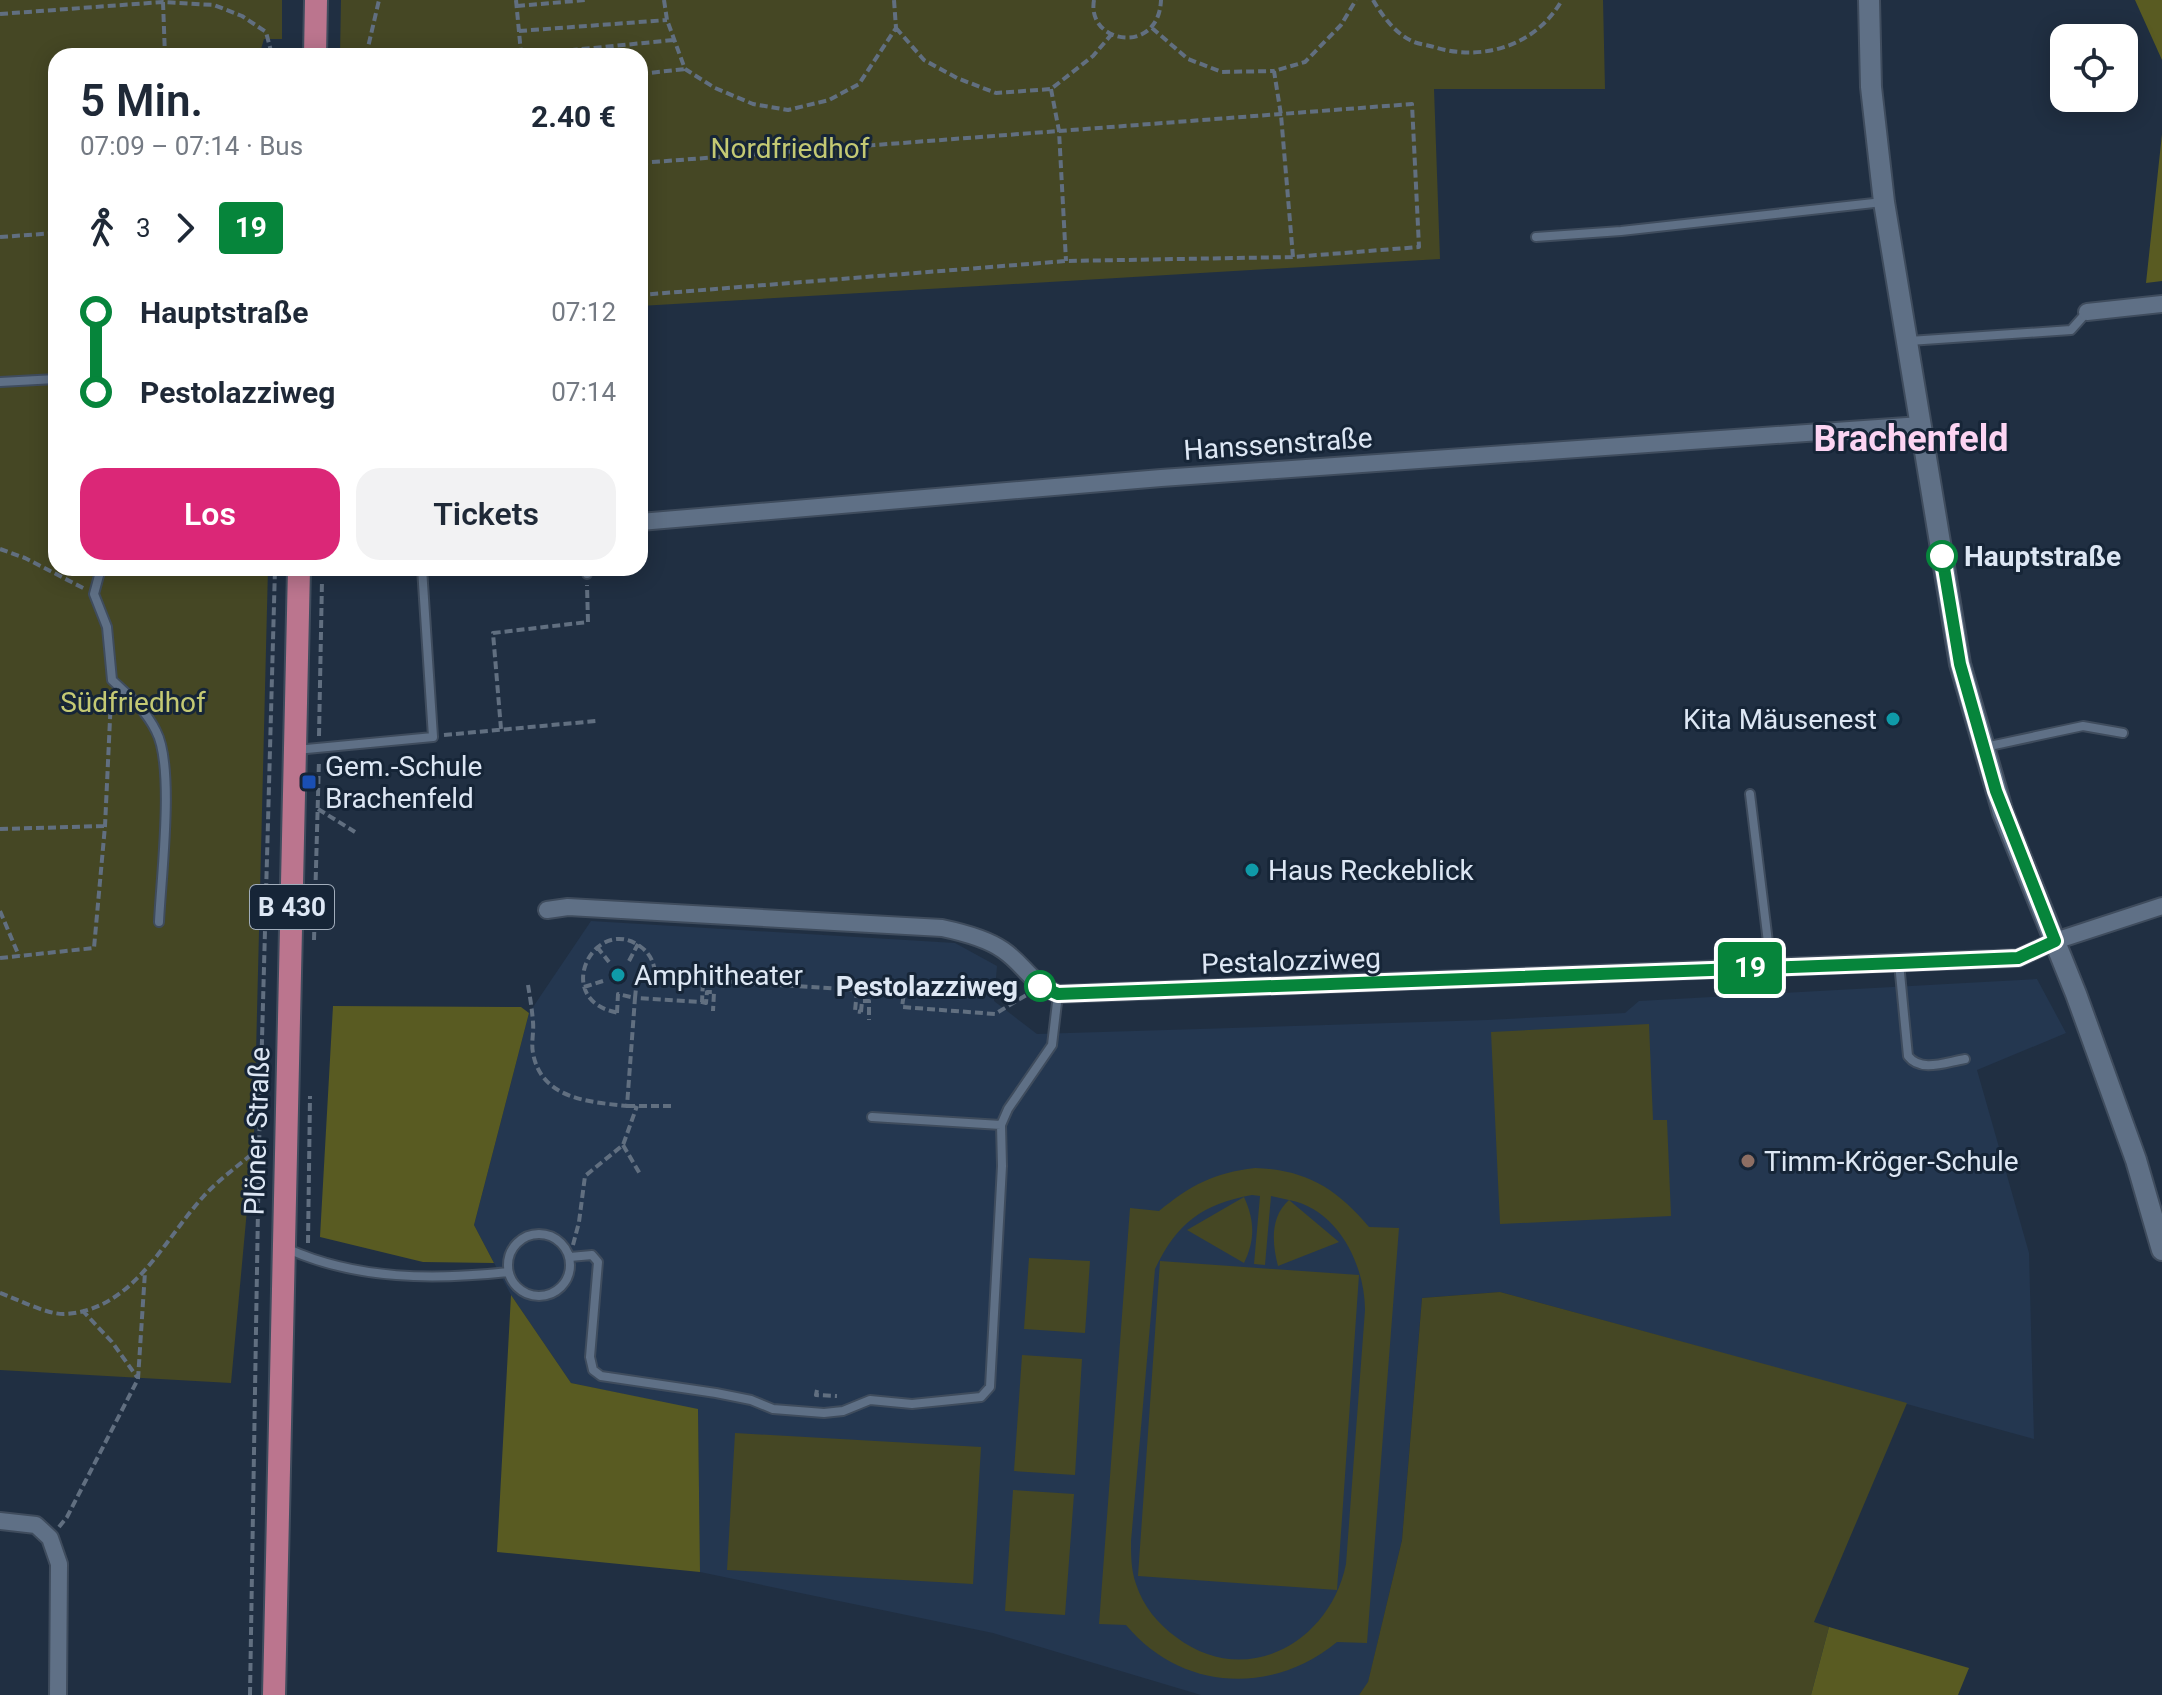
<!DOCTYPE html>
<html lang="de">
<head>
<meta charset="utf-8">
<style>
	:root { --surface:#fff; --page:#f2f2f3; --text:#1f2937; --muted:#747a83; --accent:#db2777 }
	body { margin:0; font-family:Roboto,sans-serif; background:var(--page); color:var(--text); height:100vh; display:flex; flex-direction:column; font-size:30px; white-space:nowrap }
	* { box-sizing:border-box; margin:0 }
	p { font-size:26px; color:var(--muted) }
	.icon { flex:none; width:44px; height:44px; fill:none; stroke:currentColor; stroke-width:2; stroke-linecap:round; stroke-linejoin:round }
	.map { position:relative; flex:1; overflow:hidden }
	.side { position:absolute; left:48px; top:48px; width:600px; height:528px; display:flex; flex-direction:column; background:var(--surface); border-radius:24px; box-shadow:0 4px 20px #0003 }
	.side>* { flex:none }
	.badge { padding:0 16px; border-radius:6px; font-size:28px; line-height:52px }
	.buttons { position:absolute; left:2050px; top:24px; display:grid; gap:16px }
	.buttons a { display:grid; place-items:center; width:88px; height:88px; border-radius:16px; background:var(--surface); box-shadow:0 4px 20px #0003; font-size:40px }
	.map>.badge { position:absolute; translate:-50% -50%; box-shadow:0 0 0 4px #fff }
	.legs { display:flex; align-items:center; gap:12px; height:88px; padding:0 32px; font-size:26px }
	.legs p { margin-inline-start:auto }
	.head { display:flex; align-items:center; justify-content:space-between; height:136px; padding:0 32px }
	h1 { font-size:44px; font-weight:600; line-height:60px }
	.primary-button { display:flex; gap:16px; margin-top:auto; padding:16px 32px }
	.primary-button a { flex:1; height:92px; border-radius:24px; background:var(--accent); color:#fff; font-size:32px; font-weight:600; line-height:92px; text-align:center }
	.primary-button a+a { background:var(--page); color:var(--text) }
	ul { padding:0 32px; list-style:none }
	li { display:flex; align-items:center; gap:28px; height:80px; font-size:30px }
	li i { display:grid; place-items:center; width:12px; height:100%; margin:0 10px; background:currentColor }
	li i::after { content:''; width:20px; height:20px; margin:-10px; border:6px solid; border-radius:50%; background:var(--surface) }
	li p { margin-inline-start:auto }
	li:first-child i { background:linear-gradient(#0000 50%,currentColor 0) }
	li:last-child i { background:linear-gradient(currentColor 50%,#0000 0) }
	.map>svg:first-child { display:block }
	.built { fill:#243750 }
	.green { fill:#454724; fill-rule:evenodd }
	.forest { fill:#595b22 }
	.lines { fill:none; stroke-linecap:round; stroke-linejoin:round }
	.service-casing { stroke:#3f4c5d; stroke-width:12 }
	.minor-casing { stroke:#3f4c5d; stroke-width:20 }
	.tertiary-casing { stroke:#3f4c5d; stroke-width:24 }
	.primary-casing { stroke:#3f4c5d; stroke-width:26 }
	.path { stroke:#616f80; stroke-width:4; stroke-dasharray:8 4; stroke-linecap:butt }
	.service { stroke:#5f7086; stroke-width:8 }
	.minor { stroke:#5f7086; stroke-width:16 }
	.tertiary { stroke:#5f7086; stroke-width:20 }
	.primary { stroke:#bb758e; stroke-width:22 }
	.line-1-casing { stroke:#fff; stroke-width:18 }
	.line-1 { stroke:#06853b; stroke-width:12 }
	.stop-1-dot { fill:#fff; stroke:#06853b; stroke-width:4 }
	.culture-dot { fill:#0f9aa8; stroke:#162537; stroke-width:3 }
	.transit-dot { fill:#1a4fb4; stroke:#162537; stroke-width:3 }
	.education-dot { fill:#8d6e63; stroke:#162537; stroke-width:3 }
	.labels { text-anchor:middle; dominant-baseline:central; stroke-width:6; stroke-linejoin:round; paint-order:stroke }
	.shield { fill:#162537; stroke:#a1adbb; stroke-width:2 }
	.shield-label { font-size:26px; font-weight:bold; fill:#dde7f4 }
	.park-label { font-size:28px; fill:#c4c973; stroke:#162537 }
	.street-label { font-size:28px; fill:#dde7f4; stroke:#162537 }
	.stop-label { font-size:28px; font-weight:bold; fill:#dde7f4; stroke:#162537; text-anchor:start }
	.poi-label { font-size:28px; fill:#dde7f4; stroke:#162537; text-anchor:start }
	.district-label { font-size:36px; font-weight:bold; fill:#fcd4f2; stroke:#162537 }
</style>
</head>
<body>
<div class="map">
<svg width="2162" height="1695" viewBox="0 0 2162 1695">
	<rect width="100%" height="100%" fill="#202f42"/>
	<path class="built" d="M591 921 955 943 997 966 994 1001 1037 1034 1487 1020 1625 1013 1639 1001 2037 979 2066 1033 1977 1070 2029 1253 2034 1439 1500 1292 1422 1298 1402 1540 1368 1683 1359 1695H1201L993 1633 700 1572 698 1410 571 1383 511 1295 474 1225 529 1013Z"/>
	<path class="green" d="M0 0H282V39H264L259 56H56V568H268L254 1134 231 1383 0 1370Z
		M341 0H1603L1605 89H1434L1440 259 640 306V56H340Z
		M1649 1024 1653 1120H1667L1671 1216 1500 1224 1491 1032Z
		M1255 1168C1306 1170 1336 1188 1369 1227L1399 1228 1367 1643 1337 1642C1273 1695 1182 1692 1126 1625L1099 1624 1130 1208 1159 1211C1191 1185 1213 1173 1255 1168ZM1252 1195 1260 1196 1254 1264 1265 1265 1271 1196 1289 1200C1270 1217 1272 1243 1278 1266L1339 1242 1289 1200C1338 1209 1365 1265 1365 1310L1346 1564C1330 1643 1245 1690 1176 1637 1158 1624 1143 1606 1136 1584 1131 1570 1131 1555 1131 1541L1155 1269C1177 1223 1202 1204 1252 1195Z
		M1244 1197C1255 1221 1255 1240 1244 1263L1187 1230Z
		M1029 1258 1090 1261 1085 1333 1024 1329Z
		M1160 1261 1359 1275 1337 1590 1138 1576Z
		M1500 1292 1907 1403 1814 1622 1829 1627 1811 1695H1359L1368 1682 1402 1540 1422 1298Z
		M1022 1355 1082 1359 1075 1475 1014 1471Z
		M735 1433 981 1447 973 1584 727 1570Z
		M1013 1490 1074 1494 1065 1615 1005 1611Z"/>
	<path class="forest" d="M2135 0H2162V60Z
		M2162 134V281L2146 283Z
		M333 1006 521 1007 529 1013 474 1225 494 1263 423 1262 320 1237Z
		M511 1295 571 1383 698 1409 700 1572 497 1552Z
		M1829 1627 1969 1668 1958 1695H1811Z"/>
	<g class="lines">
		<g class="service-casing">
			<path id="service" d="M1536 237 1621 231 1883 202
				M1909 341 2071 330 2087 312
				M0 382 56 379
				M101 568 94 594 107 627 112 680C129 696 145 709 156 731 175 766 161 877 159 922
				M587 568V574
				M1985 747 2083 726 2123 733
				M296 750 433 737 422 568
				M1750 794 1771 967
				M1899 963 1908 1056C1921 1073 1946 1062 1965 1059
				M872 1117 1001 1125
				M508 1265a31 31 0 1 1 62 0a31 31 0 1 1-62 0Z
				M288 1249C357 1280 434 1280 508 1272
				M570 1257 592 1255 598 1262 590 1357 593 1370 601 1376 716 1393 751 1400 773 1409 824 1413 843 1411 870 1400 912 1404 981 1397 990 1387 1002 1166 1001 1125 1008 1109 1052 1045 1058 994"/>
		</g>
		<g class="minor-casing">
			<path id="minor" d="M2087 312 2162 304
				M640 522 1161 478 1921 425
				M547 910 568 907 942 928C961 932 986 938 1003 950 1025 965 1029 982 1058 994L2018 958 2055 941 2162 906
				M0 1521 36 1525 50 1538 59 1564 58 1695"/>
		</g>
		<g class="tertiary-casing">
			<path id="tertiary" d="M1869 0 1871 87 1884 202 1960 664 2003 813 2076 994 2136 1160 2162 1250"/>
		</g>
		<g class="primary-casing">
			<path id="primary" d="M315 56 316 0
				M274 1695 299 568"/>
		</g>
		<path class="path" d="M516 0 521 53
			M664 0 667 20 685 69 715 88 753 104 788 110 829 100 859 84 896 28 894 0
			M1094 0C1086 44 1159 56 1161 0
			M1373 0C1382 15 1394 32 1410 40 1417 44 1427 45 1434 47 1482 62 1536 46 1562 0
			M163 2 165 56
			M517 6 586 0
			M0 14 163 2 214 5 242 16 266 32 272 55
			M896 28 924 60 957 78 996 93 1051 89 1093 56 1111 35
			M1152 28 1188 59 1222 72 1274 71
			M519 31 667 20
			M522 55 674 40
			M366 56 379 0
			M640 74 685 69
			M1051 89 1059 131 1066 261
			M640 163 1412 104 1419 247 1293 257 1066 261 640 295
			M0 237 56 233
			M1293 257 1281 115 1274 71 1305 62 1341 25 1356 0
			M0 549 25 558 85 589
			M501 729 493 633 588 622 587 585
			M444 735 596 721
			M319 736 322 580
			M318 809 355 832
			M0 829 105 826
			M0 911 19 956
			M314 940 319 760
			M597 947 609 962
			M0 958 94 948 105 826 111 698
			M629 961 638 944
			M528 985C530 997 532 1009 533 1022 534 1032 531 1043 533 1053 541 1099 589 1102 627 1106L635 998 702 1002 703 980 904 993 902 1007 995 1014 1028 994
			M584 987 603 981
			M857 990 855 1011 861 1012
			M702 1002 706 1003 707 992H714L713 1011
			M861 1012 862 1001H869V1020
			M617 1013 618 994 635 998 637 978 656 980C655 966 652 955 641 947 595 912 549 1001 619 1013
			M627 1106H672
			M623 1145 640 1174
			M308 1243 310 1096
			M573 1245 579 1222 585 1176 623 1145 637 1106
			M0 1293C17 1299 48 1315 65 1314 133 1310 163 1241 203 1197 219 1179 241 1164 259 1148L268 1147
			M82 1310 112 1342 137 1377
			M817 1390 816 1395 837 1396
			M59 1527 67 1517 138 1379 145 1272
			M250 1695 259 1148 275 568"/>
		<use href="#service" class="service"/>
		<use href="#minor" class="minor"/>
		<use href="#tertiary" class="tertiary"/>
		<use href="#primary" class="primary"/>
	</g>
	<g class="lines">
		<g class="line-1-casing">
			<path id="line-1" d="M1040 986 1058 994 1899 963 2018 958 2055 941 1996 791 1960 664 1942 556"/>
		</g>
		<use href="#line-1" class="line-1"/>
	</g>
	<g class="stop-1-dot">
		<circle cx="1942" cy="556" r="14"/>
		<circle cx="1040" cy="986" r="14"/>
	</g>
	<g class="culture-dot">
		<circle cx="1893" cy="719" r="8"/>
		<circle cx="1252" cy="870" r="8"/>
		<circle cx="618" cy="975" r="8"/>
	</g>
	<rect class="transit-dot" x="301" y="774" width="16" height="16" rx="4"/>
	<circle class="education-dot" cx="1748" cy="1161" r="8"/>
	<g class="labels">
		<rect class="shield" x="250" y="885" width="84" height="44" rx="6"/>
		<g class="shield-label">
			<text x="292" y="907">B 430</text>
		</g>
		<g class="park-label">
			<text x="790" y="148">Nordfriedhof</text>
			<text x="133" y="702">Südfriedhof</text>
		</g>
		<g class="street-label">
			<text transform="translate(1278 444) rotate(-4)">Hanssenstraße</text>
			<text transform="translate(1291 961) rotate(-2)">Pestalozziweg</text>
			<text transform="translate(257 1131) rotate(-88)">Plöner Straße</text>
		</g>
		<g class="stop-label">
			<text x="1964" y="556">Hauptstraße</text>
			<text x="1018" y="986" text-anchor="end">Pestolazziweg</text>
		</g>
		<g class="poi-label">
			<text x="1877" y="719" text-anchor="end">Kita Mäusenest</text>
			<text x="325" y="766">Gem.-Schule<tspan x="325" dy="32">Brachenfeld</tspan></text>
			<text x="1268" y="870">Haus Reckeblick</text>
			<text x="634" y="975">Amphitheater</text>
			<text x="1764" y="1161">Timm-Kröger-Schule</text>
		</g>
		<g class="district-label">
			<text x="1911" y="439">Brachenfeld</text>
		</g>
	</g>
</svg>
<div class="buttons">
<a><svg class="icon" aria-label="locate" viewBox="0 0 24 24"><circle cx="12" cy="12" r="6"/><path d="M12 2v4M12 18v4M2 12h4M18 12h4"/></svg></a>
</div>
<b class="badge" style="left:1750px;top:968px;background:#06853b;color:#fff">19</b>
<section class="side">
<div class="head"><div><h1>5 Min.</h1><p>07:09 – 07:14 · Bus</p></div><b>2.40 €</b></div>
<div class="legs"><svg class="icon" aria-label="walk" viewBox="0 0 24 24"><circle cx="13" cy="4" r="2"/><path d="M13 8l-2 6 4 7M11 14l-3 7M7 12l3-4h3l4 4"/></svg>3<svg class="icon" aria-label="forward" viewBox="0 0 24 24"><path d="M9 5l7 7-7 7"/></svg><b class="badge" style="background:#06853b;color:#fff">19</b></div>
<ul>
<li><i style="color:#06853b"></i><b>Hauptstraße</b><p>07:12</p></li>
<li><i style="color:#06853b"></i><b>Pestolazziweg</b><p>07:14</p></li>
</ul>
<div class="primary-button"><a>Los</a><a>Tickets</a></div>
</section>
</div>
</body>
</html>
